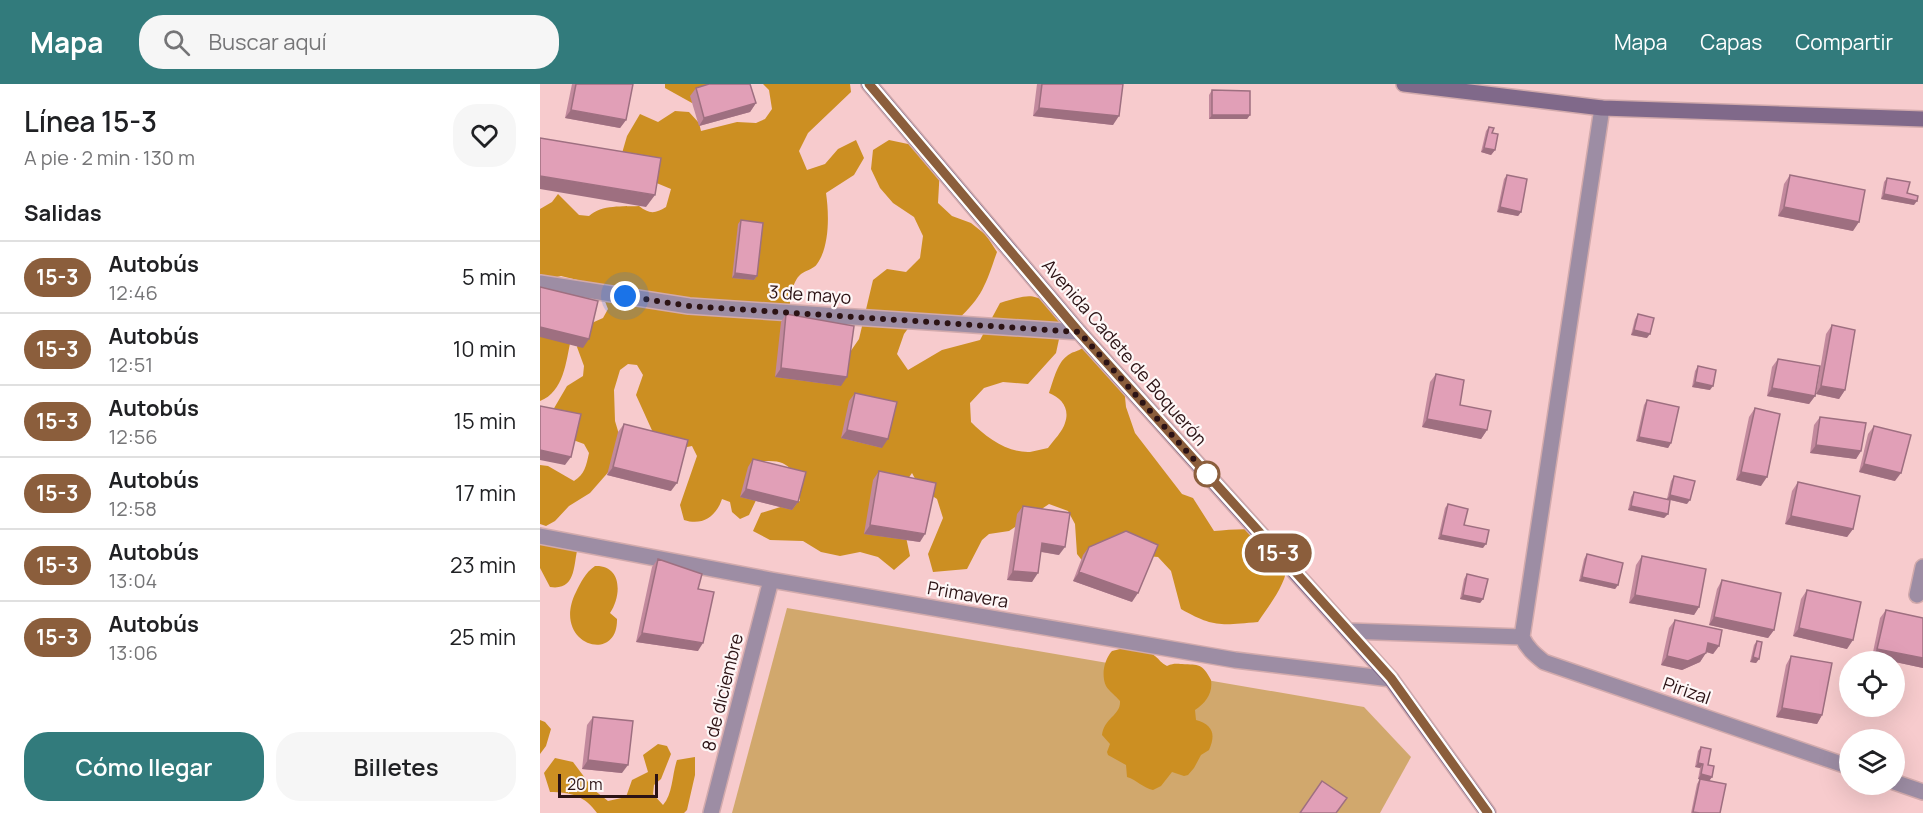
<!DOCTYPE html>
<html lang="es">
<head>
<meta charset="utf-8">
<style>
	:root { --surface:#fff; --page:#f6f6f6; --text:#202124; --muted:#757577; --line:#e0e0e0; --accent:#327b7c }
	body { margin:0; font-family:Manrope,sans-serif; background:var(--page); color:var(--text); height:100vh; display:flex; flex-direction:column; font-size:22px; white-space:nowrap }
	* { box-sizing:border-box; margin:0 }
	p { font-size:20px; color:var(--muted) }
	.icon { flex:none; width:33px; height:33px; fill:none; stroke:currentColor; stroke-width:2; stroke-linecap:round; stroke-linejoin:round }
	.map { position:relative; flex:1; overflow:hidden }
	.sheet { display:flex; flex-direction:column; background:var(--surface); width:540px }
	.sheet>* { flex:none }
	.badge { padding:0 12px; border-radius:20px; font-size:21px; line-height:39px }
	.fabs { position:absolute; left:1299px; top:567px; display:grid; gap:12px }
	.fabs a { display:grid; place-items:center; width:66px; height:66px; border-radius:50%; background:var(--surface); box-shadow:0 6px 24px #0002; font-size:30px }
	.scale { position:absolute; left:18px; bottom:15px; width:100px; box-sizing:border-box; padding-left:6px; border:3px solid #2c1315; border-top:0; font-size:16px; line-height:21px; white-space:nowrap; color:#2c1315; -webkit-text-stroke:4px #fef7f7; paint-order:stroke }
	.you { position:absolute; width:30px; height:30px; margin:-15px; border:4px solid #fff; border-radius:50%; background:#1a73e8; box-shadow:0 0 0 9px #1a73e833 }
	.map>.badge { position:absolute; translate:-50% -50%; box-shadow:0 0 0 3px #fff }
	h2 { padding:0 24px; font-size:22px; line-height:54px }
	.round { display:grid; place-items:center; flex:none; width:63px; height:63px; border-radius:24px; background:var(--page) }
	.summary { display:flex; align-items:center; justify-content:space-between; height:102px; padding:0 24px }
	h1 { font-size:28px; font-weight:600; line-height:45px }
	.button { display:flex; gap:12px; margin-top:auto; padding:12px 24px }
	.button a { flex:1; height:69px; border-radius:24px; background:var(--accent); color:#fff; font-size:24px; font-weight:600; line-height:69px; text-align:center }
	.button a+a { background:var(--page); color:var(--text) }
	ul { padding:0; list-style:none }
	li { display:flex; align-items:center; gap:18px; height:72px; padding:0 24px; border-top:2px solid var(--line) }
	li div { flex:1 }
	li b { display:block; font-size:22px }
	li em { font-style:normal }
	li .badge { min-width:66px; font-weight:700; text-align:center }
	header { display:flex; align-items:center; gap:36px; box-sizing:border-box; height:84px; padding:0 30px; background:var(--accent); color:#fff }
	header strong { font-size:28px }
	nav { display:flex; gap:33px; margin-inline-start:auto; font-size:21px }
	.search { width:420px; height:54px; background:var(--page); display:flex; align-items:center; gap:15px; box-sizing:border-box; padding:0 21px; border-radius:24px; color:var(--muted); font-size:22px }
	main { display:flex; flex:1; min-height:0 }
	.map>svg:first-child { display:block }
	.green { fill:#d1a86d }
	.forest { fill:#cc8f22 }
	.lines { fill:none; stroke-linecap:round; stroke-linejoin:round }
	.street-casing { stroke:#d2aaac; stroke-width:18 }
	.secondary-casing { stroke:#d2aaac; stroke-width:18 }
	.street { stroke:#9d8da4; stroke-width:15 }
	.secondary { stroke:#80698a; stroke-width:15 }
	.wall { fill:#c2899d }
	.shaded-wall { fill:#9e6f80 }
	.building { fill:#e19fb7; stroke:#9e6f80; stroke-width:1.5 }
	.line-casing { stroke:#fff; stroke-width:14 }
	.line { stroke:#8b5e3c; stroke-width:9 }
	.walk { stroke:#2c1315; stroke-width:6; stroke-dasharray:0 10.8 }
	.stop-dot { fill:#fff; stroke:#8b5e3c; stroke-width:3 }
	.labels { text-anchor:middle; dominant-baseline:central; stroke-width:4.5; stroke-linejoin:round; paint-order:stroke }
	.street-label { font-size:18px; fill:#2c1315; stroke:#fef7f7 }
</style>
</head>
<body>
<header>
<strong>Mapa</strong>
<div class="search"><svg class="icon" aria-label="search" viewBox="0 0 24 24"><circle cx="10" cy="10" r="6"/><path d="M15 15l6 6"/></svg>Buscar aquí</div>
<nav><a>Mapa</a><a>Capas</a><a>Compartir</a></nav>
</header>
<main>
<section class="sheet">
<div class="summary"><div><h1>Línea 15-3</h1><p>A pie · 2 min · 130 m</p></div><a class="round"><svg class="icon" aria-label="heart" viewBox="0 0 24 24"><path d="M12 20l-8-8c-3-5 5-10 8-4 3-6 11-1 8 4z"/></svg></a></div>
<h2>Salidas</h2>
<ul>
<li><span class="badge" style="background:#8b5e3c;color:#fff">15-3</span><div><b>Autobús</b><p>12:46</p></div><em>5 min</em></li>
<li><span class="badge" style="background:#8b5e3c;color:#fff">15-3</span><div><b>Autobús</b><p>12:51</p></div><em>10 min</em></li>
<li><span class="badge" style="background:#8b5e3c;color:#fff">15-3</span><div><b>Autobús</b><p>12:56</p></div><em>15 min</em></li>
<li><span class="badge" style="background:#8b5e3c;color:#fff">15-3</span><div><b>Autobús</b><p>12:58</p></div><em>17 min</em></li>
<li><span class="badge" style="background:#8b5e3c;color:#fff">15-3</span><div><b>Autobús</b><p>13:04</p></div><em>23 min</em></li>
<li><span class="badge" style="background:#8b5e3c;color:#fff">15-3</span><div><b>Autobús</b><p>13:06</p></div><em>25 min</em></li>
</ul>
<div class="button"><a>Cómo llegar</a><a>Billetes</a></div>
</section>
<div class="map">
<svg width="1383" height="729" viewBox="0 0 1383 729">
	<rect width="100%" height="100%" fill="#f7cbcd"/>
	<path class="green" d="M247 524 824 623 871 673 840 729H192Z"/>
	<path class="forest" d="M125 0H179L171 13 152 19 125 4Z
		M223 0H310L311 8 268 49 259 67 267 86 285 80 298 65 316 56 324 74 314 91 286 109C289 129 290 162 277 180 274 185 266 186 261 190 251 198 250 218 249 230L306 274 319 255 333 196 347 185 366 188 380 174 383 152 374 133 353 119 340 104 331 85 333 66 349 56 368 60 370 54 400 83 398 119 412 132 431 139 446 151 457 168C446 199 443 213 417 236L377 232 364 250 357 270 368 286 402 266 440 256 460 219C495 208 495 209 524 232L516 269 488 300 463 298 444 304 430 319 431 338C446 353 467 369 490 368 496 367 502 365 508 364 513 357 523 347 525 339 530 325 522 314 509 309 513 298 517 279 527 272 534 266 539 269 548 259L584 303 586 323 595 349 642 410 653 414 674 447C692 446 713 443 730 449 734 451 737 455 740 459 761 483 732 517 718 538 682 541 674 544 641 525L631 487 618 473 584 470 544 479 537 470 535 440 528 427 509 420 469 447 449 450 442 456 427 485 393 488 388 470 403 434 397 415 380 404 372 389 350 421 366 453 370 472 354 486 338 473 320 468 300 472 281 468 263 457 230 456 213 447 221 429 260 417C257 382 247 372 211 379L218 412 209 431 200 435 192 428 190 418 182 415C176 433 162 442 144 436L140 421 157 372 152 362 142 364 115 353 96 311 103 291 97 281 88 280 80 286 74 306 75 337 81 357 71 385 50 409 29 422 15 437 6 442 0 440V381L8 382 34 397C45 390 46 382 49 369L44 360 25 353 13 326 27 302 43 292 44 282 37 263 45 242 63 234 68 225 61 207 50 199 21 192 1 197 31 255C26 277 24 308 0 317V125L12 118 18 110 39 131 49 132C62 120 83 123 99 122 109 130 115 130 126 123L131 105 78 83 87 52 100 30 118 38 135 27 149 28 159 39 161 47 197 38 216 39 225 35 232 25 229 6Z
		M0 449 38 463C33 480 37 507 10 503L0 484Z
		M55 482C82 481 82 511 70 529L77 535C78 582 10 560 36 508 41 498 45 489 55 482Z
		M584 564C594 565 607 565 615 572 620 576 621 579 627 582 634 579 636 580 642 580 659 581 662 579 671 596 673 609 666 619 655 626L656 636C673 641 676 650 669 666L661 671 654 684 648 691 644 692 632 688 621 702 613 706C603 704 597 696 587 693L586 681 568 671 567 668 570 660 562 651C564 634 581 631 580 617 576 612 569 607 566 602 561 591 564 576 572 567Z
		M0 636 5 638 11 645 6 662 0 670Z
		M118 660 127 662 131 670 121 695 114 701 113 710 123 721C133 710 132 690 137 676L155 673V691L147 726 144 729H57C45 712 31 708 10 708L4 689 15 674 33 678 54 706 68 717 86 713 92 696 108 688 103 671Z"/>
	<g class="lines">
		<g class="street-casing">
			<path id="street" d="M0 199 149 222 539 248
				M0 452 231 496 695 576 851 595
				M1377 511 1383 483
				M808 547 982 553 1062 24
				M982 553C987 564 994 570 1004 578L1310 683
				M1354 698 1383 708
				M171 729 231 496"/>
		</g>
		<g class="secondary-casing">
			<path id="secondary" d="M329 0 539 248 851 595 948 729
				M864 0 1062 24 1383 35"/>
		</g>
		<use href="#street" class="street"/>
		<use href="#secondary" class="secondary"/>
	</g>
	<path class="wall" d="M32 0H93L86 36 80 44 25 34Z
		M497 0H583L573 41 493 32Z
		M156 4 216 19 210 28 159 42 150 12Z
		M672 6 710 31 707 35H669V11Z
		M949 43 952 49 955 66 951 71 941 68 946 47Z
		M967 91 981 128 978 132 957 128 964 95Z
		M1250 91 1313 147 1238 132 1244 100Z
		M1347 94 1367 109 1374 121 1341 115 1344 98Z
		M201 136 217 192 214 196 192 194 198 140Z
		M246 230 301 302 235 293 241 238Z
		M1098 230 1107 254 1091 251 1095 235Z
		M1292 241 1305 306 1299 315 1276 310 1286 250Z
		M1238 275 1275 312 1269 320 1227 312 1232 283Z
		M1158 282 1170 306 1152 303 1155 287Z
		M896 290 920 321 947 346 941 355 882 343 890 298Z
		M315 309 342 364 301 354 309 317Z
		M1107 316 1131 359 1128 364 1096 357 1104 321Z
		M1215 324 1221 402 1196 396 1209 333Z
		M1280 333 1321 367 1316 375 1270 369 1274 341Z
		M84 340 131 407 67 391 78 348Z
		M1334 342 1355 397 1319 388 1328 350Z
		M213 375 258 418 252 426 200 413 208 383Z
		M339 387 380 458 324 450 333 396Z
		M1134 392 1147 420 1130 416 1128 430 1124 434 1088 426 1091 413 1094 408 1127 415 1131 397Z
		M1258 398 1313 445 1307 453 1245 440 1252 407Z
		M908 420 924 441 943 464 898 455 905 424Z
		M483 422 519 471 501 468 492 498 467 496 477 430Z
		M549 463 592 518 533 497 543 471Z
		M1047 470 1078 501 1075 505 1039 497 1044 475Z
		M1102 472 1159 523 1154 531 1089 519 1096 481Z
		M118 475 158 505V567L96 558 112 483Z
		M927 490 943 515 940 519 920 515 924 495Z
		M1182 496 1234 546 1228 554 1169 541 1177 505Z
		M1267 506 1307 565 1253 552 1261 515Z
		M1346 526 1383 534V584L1332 573 1340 534Z
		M1135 536 1179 562 1173 570 1166 568 1160 578 1142 586 1121 581 1129 544Z
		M1217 557 1219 575 1216 579 1210 578 1214 561Z
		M1251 572 1282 631 1277 640 1236 633 1246 581Z
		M53 633 82 689 42 685 47 641Z
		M1161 663 1172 693 1169 697 1158 695 1160 684 1155 683 1158 667Z
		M1160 695 1180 729H1151L1157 700Z"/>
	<path class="shaded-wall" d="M216 19 210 28 159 42 164 34Z
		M499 24 579 32 573 41 493 32Z
		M31 26 86 36 80 44 25 34Z
		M672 31H710L707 35H669Z
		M944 64 955 66 951 71 941 68Z
		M0 92 115 111 106 123 0 105Z
		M1344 110 1377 117 1374 121 1341 115Z
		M960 123 981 128 978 132 957 128Z
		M1244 123 1319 138 1313 147 1238 132Z
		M195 189 217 192 214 196 192 194Z
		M0 243 49 255 43 264 0 253Z
		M1094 246 1110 250 1107 254 1091 251Z
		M241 284 307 293 301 302 235 293Z
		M1155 298 1173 302 1170 306 1152 303Z
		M1281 302 1305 306 1299 315 1276 310Z
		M1232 304 1275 312 1269 320 1227 312Z
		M887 335 947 346 941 355 882 343Z
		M307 346 348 355 342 364 301 354Z
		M1099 353 1131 359 1128 364 1096 357Z
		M1276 361 1321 367 1316 375 1270 369Z
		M0 366 31 373 25 381 0 376Z
		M1324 380 1361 389 1355 397 1319 388Z
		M73 383 137 399 131 407 67 391Z
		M1201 388 1227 393 1221 402 1196 396Z
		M206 405 258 418 252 426 200 413Z
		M1130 411 1150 416 1147 420 1127 415Z
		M1091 422 1128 430 1124 434 1088 426Z
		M1251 432 1313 445 1307 453 1245 440Z
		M330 441 385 450 380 458 324 450Z
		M901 451 946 460 943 464 898 455Z
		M502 459 525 463 519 471 497 467Z
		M473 487 498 489 492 498 467 496Z
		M539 488 598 509 592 518 533 497Z
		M1042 493 1078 501 1075 505 1039 497Z
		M923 511 943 515 940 519 920 515Z
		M1095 511 1159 523 1154 531 1089 519Z
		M1174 533 1234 546 1228 554 1169 541Z
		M1259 544 1313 556 1307 565 1253 552Z
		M102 549 163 559 158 567 96 558Z
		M1168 559 1179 562 1173 570 1163 567Z
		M1337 565 1383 574V584L1332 573Z
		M1166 569 1160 578 1142 586 1121 581 1127 572Z
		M1213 573 1219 575 1216 579 1210 578Z
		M1242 624 1282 631 1277 640 1236 633Z
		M48 676 88 681 82 689 42 685Z
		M1158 679 1163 680 1160 684 1155 683Z
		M1161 690 1172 693 1169 697 1158 695Z"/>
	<path class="building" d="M36 0H93L86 36 31 26Z
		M169 0H210L216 19 164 34 156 4Z
		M502 0H583L579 32 499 24Z
		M672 6 710 7V31H672Z
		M949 43 954 44 952 49 958 50 955 66 944 64Z
		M0 54 121 74 115 111 0 92Z
		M967 91 987 95 981 128 960 123Z
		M1250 91 1325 106 1319 138 1244 123Z
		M1347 94 1370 98 1367 109 1378 112 1377 117 1344 110Z
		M201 136 223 139 217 192 195 189Z
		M0 203 58 217 49 255 0 243Z
		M246 230 314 242 307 293 241 284Z
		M1098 230 1114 234 1110 250 1094 246Z
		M1292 241 1315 246 1305 306 1281 302Z
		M1238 275 1280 282 1275 312 1232 304Z
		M1158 282 1176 286 1173 302 1155 298Z
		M896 290 924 296 920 321 951 327 947 346 887 335Z
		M315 309 357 318 348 355 307 346Z
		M1107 316 1139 323 1131 359 1099 353Z
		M0 322 41 330 31 373 0 366Z
		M1215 324 1240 330 1227 393 1201 388Z
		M1280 333 1326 339 1321 367 1276 361Z
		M84 340 148 356 137 399 73 383Z
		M1334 342 1371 351 1361 389 1324 380Z
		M213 375 266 388 258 418 206 405Z
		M339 387 396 399 385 450 330 441Z
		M1134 392 1155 397 1150 416 1130 411Z
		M1258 398 1320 412 1313 445 1251 432Z
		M1094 408 1130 416 1128 430 1091 422Z
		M908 420 928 425 924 441 949 446 946 460 901 451Z
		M483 422 530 429 525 463 502 459 498 489 473 487Z
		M586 447 618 461 598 509 539 488 549 463Z
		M1047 470 1083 479 1078 501 1042 493Z
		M1102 472 1166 485 1159 523 1095 511Z
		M118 475 162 490 158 505 174 508 163 559 102 549Z
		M927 490 948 495 943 515 923 511Z
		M1182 496 1241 509 1234 546 1174 533Z
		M1267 506 1321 518 1313 556 1259 544Z
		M1346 526 1383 534V574L1337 565Z
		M1135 536 1182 546 1179 562 1168 559 1166 569 1148 577 1127 572Z
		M1217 557 1222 558 1219 575 1213 573Z
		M1251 572 1292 579 1282 631 1242 624Z
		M53 633 93 637 88 681 48 676Z
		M1161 663 1171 665 1168 681 1174 682 1172 693 1161 690 1163 680 1158 679Z
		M1160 695 1186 700 1180 729H1160L1153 728Z
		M782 697 807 714 796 729H760Z"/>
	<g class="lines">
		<g class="line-casing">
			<path id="line" d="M329 0 539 248 851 594 948 729"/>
		</g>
		<use href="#line" class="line"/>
		<path class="walk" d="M85 212 149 222 539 248 667 390"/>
	</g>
	<circle class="stop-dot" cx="667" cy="390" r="12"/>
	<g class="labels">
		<g class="street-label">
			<text transform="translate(270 210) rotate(4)">3 de mayo</text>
			<text transform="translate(585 268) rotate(49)">Avenida Cadete de Boquerón</text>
			<text transform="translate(428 510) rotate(10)">Primavera</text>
			<text transform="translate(1147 606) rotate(19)">Pirizal</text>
			<text transform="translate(182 608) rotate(-76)">8 de diciembre</text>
		</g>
	</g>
</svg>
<div class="fabs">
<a><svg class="icon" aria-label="locate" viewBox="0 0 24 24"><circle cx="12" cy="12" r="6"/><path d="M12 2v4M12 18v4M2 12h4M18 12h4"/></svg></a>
<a><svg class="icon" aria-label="layers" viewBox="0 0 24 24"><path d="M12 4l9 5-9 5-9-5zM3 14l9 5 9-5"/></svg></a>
</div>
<div class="scale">20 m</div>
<div class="you" style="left:85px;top:212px"></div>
<b class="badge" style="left:738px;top:469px;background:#8b5e3c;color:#fff">15-3</b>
</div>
</main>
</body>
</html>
